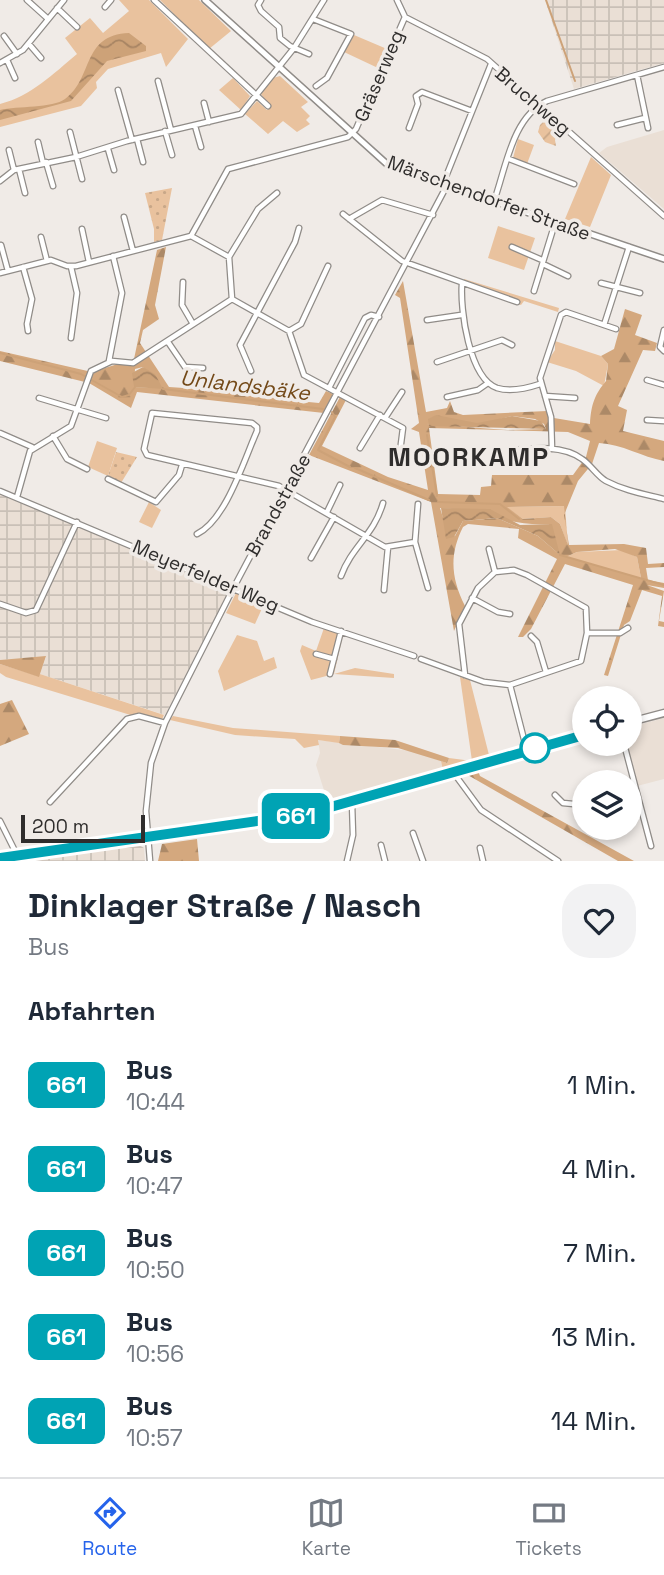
<!DOCTYPE html>
<html lang="de">
<head>
<meta charset="utf-8">
<style>
	:root { --surface:#fff; --page:#f2f2f3; --text:#1f2937; --muted:#747a83; --line:#e0e1e3; --accent:#2563eb }
	body { margin:0; font-family:"Space Grotesk",sans-serif; background:var(--page); color:var(--text); height:100vh; display:flex; flex-direction:column; font-size:26px; white-space:nowrap }
	* { box-sizing:border-box; margin:0 }
	p { font-size:23px; color:var(--muted) }
	.icon { flex:none; width:38px; height:38px; fill:none; stroke:currentColor; stroke-width:2; stroke-linecap:round; stroke-linejoin:round }
	.map { position:relative; height:861px; overflow:hidden }
	.drawer { display:flex; flex-direction:column; background:var(--surface); flex:1 }
	.drawer>* { flex:none }
	.badge { padding:0 14px; border-radius:10px; font-size:24px; line-height:46px }
	.controls { position:absolute; left:572px; top:686px; display:grid; gap:14px }
	.controls a { display:grid; place-items:center; width:70px; height:70px; border-radius:50%; background:var(--surface); box-shadow:0 4px 10px #0003; font-size:35px }
	.scale { position:absolute; left:21px; bottom:18px; width:124px; box-sizing:border-box; padding-left:7px; border:4px solid #2f2d2c; border-top:0; font-size:19px; line-height:24px; white-space:nowrap; color:#2f2d2c; -webkit-text-stroke:5px #f0ebe7; paint-order:stroke }
	.map>.badge { position:absolute; translate:-50% -50%; box-shadow:0 0 0 4px #fff }
	h2 { padding:0 28px; font-size:26px; line-height:63px }
	.round { display:grid; place-items:center; flex:none; width:74px; height:74px; border-radius:28px; background:var(--page) }
	.headline { display:flex; align-items:center; justify-content:space-between; height:119px; padding:0 28px }
	h1 { font-size:33px; font-weight:800; line-height:52px }
	ul { padding:0; list-style:none }
	li { display:flex; align-items:center; gap:21px; height:84px; padding:0 28px }
	li div { flex:1 }
	li b { display:block; font-size:26px }
	li em { font-style:normal }
	li .badge { min-width:77px; font-weight:700; text-align:center }
	.menu { display:flex; justify-content:space-around; align-items:center; height:98px; border-top:2px solid var(--line); background:var(--surface); font-size:19px; color:var(--muted) }
	.menu a { display:grid; justify-items:center; gap:4px }
	.menu .current { color:var(--accent) }
	.map>svg:first-child { display:block }
	.built { fill:#eadfd5 }
	.industrial { fill:url(#industrial-grid) }
	.grass { fill:#e9c29e }
	.forest { fill:url(#forest-firs); fill-rule:evenodd }
	.park { fill:url(#park-dots) }
	.garden { fill:url(#garden-furrows) }
	.water { fill:url(#water-waves) }
	.lines { fill:none; stroke-linecap:round; stroke-linejoin:round }
	.stream { stroke:#cda278; stroke-width:2 }
	.minor-casing { stroke:#908c88; stroke-width:7 }
	.tertiary-casing { stroke:#908c88; stroke-width:8 }
	.secondary-casing { stroke:#908c88; stroke-width:9 }
	.minor { stroke:#fff; stroke-width:4.5 }
	.tertiary { stroke:#fff; stroke-width:5 }
	.secondary { stroke:#fff; stroke-width:6 }
	.line-casing { stroke:#fff; stroke-width:16 }
	.line { stroke:#00a3b4; stroke-width:10 }
	.stop-dot { fill:#fff; stroke:#00a3b4; stroke-width:3.5 }
	.labels { text-anchor:middle; dominant-baseline:central; stroke-width:7; stroke-linejoin:round; paint-order:stroke }
	.street-label { font-size:19px; fill:#2f2d2c; stroke:#f0ebe7 }
	.water-label { font-size:21px; font-style:italic; fill:#734918; stroke:#f0ebe7 }
	.district-label { font-size:26px; font-weight:bold; letter-spacing:2px; fill:#2f2d2c; stroke:#f0ebe7 }
</style>
</head>
<body>
<div class="map">
<svg width="664" height="861" viewBox="0 0 664 861">
	<defs>
		<pattern id="industrial-grid" width="8" height="8" patternUnits="userSpaceOnUse" patternTransform="scale(1.75)"><rect width="8" height="8" fill="#eadfd5"/><path d="M0 4h8M4 0v8" fill="none" stroke="#c9c0b7"/></pattern>
		<pattern id="forest-firs" width="22" height="20" patternUnits="userSpaceOnUse" patternTransform="scale(1.75)"><rect width="22" height="20" fill="#d4a87e"/><path d="M5 1l3.5 6h-7zM16 11l3.5 6h-7z" fill="#ac8967"/></pattern>
		<pattern id="park-dots" width="8" height="8" patternUnits="userSpaceOnUse" patternTransform="scale(1.75)"><rect width="8" height="8" fill="#e9c29e"/><path d="M2 2h.1M6 6h.1" fill="none" stroke="#c8a788" stroke-width="1.8" stroke-linecap="round"/></pattern>
		<pattern id="garden-furrows" width="10" height="10" patternUnits="userSpaceOnUse" patternTransform="scale(1.75)"><rect width="10" height="10" fill="#e9c29e"/><path d="M-1 1l2-2M0 10L10 0M9 11l2-2" fill="none" stroke="#c8a788"/></pattern>
		<pattern id="water-waves" width="16" height="10" patternUnits="userSpaceOnUse" patternTransform="scale(1.75)"><rect width="16" height="10" fill="#cda278"/><path d="M0 5q4-4 8 0t8 0" fill="none" stroke="#a78463"/></pattern>
	</defs>
	<rect width="100%" height="100%" fill="#f0ebe7"/>
	<path class="built" d="M664 130V209L599 153 607 147Z
		M664 718V779L637 786 627 744H630V727Z
		M318 740 412 751 441 761 443 770 328 803 316 765 320 753Z"/>
	<path class="industrial" d="M545 0H664V63L574 89Z
		M0 493 224 587 227 594 165 715 40 674 46 657 0 660Z
		M136 843 144 848 145 861H29Z"/>
	<path class="grass" d="M119 0H149L188 39 166 67 161 53 108 69 96 82 97 88 81 106 0 127V104C31 96 53 74 77 54L65 38 90 18 103 33 129 11Z
		M160 0H199L231 31 209 49Z
		M354 35 387 49 378 68 344 52Z
		M280 76 308 102 301 107 310 116 306 120 310 124 297 132 283 121 268 134 245 114 257 101 267 110 270 106 261 94 273 78Z
		M233 78 250 96 241 110 219 90Z
		M518 139 534 145 527 164 513 158Z
		M591 157 611 175 590 227 565 219Z
		M498 226 535 238 524 270 488 258Z
		M464 279 559 308 558 312 524 301 521 305 465 287Z
		M555 341 601 356 608 364 604 386 576 371 547 362 555 350Z
		M97 441 117 448 108 476 88 467Z
		M149 502 161 510 152 528 139 522Z
		M565 506 568 546 560 524 551 517 523 519 506 507Z
		M622 550 637 557 641 578 566 557 577 552Z
		M236 593 264 604 255 624 226 613Z
		M324 628 343 635 334 674 355 668 394 674V678L334 674 311 680 300 651 302 645 316 651Z
		M237 635 257 641 264 661 274 657 277 668 224 691 218 671Z
		M0 664 38 676 40 674 164 715 160 724 6 677 0 673Z
		M460 677 470 680 489 755 443 770 441 761 447 763 449 758 472 761Z
		M173 716 233 728 340 736 339 743 318 740 319 745 304 748 295 739 235 735 170 720Z
		M318 797 321 804 261 815 260 812 286 808Z"/>
	<path class="forest" d="M166 247 155 305 159 319 143 330 140 343 169 387 244 392 263 396 283 393 298 401 319 403 326 391 333 394 324 413 137 392 131 408 89 383 0 361V351L92 372 134 359 157 250ZM143 367 162 388 134 387 135 369Z
		M403 281 426 412 447 408 450 401 454 412 463 415 547 411 554 418 590 424C591 404 595 394 606 381L608 364 601 356 614 349 625 309 642 315 635 335 657 343 655 351 643 350 618 406 627 410 623 431 664 441V461C642 457 622 444 599 443L592 464 578 481 564 515 569 545 624 544 646 548 648 564 664 563V567L646 568 648 580 664 583V588L647 585 664 591 659 621 664 622V627L658 626 662 596 642 590 630 621 624 625 608 676 604 675 633 585 565 564 531 629 523 637H518L557 559 518 538 519 529 468 524 463 527C449 555 451 578 465 606L454 631 431 502 309 455 340 397 346 400 322 446 388 477 428 490 419 432 411 429 419 423 400 298 395 295ZM512 416 535 419 544 424 546 429 507 430 427 424 485 423ZM429 428 568 432 590 441 586 457 573 475H492L491 486 481 487 480 495 438 494ZM564 506 568 545 560 524 551 517 523 519 507 507ZM440 508C479 509 511 527 549 524L559 554 538 536 497 518 463 521 455 536 449 537ZM615 549 637 557 641 578 566 557 577 552Z
		M46 656 39 677 0 664V660Z
		M12 700 29 734 0 746V704Z
		M340 736 395 740 449 758 447 763 398 748 343 745 339 743Z
		M478 771 480 776 634 861H618L466 774Z
		M197 839 199 861H158L162 844Z"/>
	<path class="park" d="M172 188 162 240 154 242V229L145 193Z
		M116 452 137 457 121 483 108 476Z"/>
	<path class="garden" d="M547 118 560 129 555 140 556 146 545 142 538 132 540 125Z"/>
	<path class="water" d="M129 33 146 46V51L107 61 71 101 0 120V110C17 106 53 108 65 99 94 78 81 35 129 33Z
		M143 367 155 374 163 389 134 387 132 373Z
		M436 415 477 423 512 416 541 421 546 429 429 426 428 419Z
		M441 508 490 509 520 525 552 524 560 555 538 536 497 518 463 521 454 537 446 539Z"/>
	<g class="lines">
		<path class="stream" d="M546 0 575 81
			M0 353 81 374 122 397 129 395 135 387
			M163 389 323 409
			M332 412 335 417 318 450 350 467
			M427 435 437 496
			M355 468 429 500
			M438 502 500 504 519 519
			M560 555 664 585"/>
		<g class="minor-casing">
			<path id="minor" d="M27 0 47 18
				M154 0 268 106
				M261 0 258 5 261 11 279 27 280 38 290 46 309 54
				M397 0 405 17 487 59 664 216
				M105 7 111 0
				M57 8 77 27
				M313 19 351 34 327 78 316 86
				M4 36 17 54
				M29 44 41 58
				M7 60 15 78
				M0 63 23 50 64 0
				M637 75 648 128
				M158 81 171 130
				M118 90 132 140
				M204 103 209 122
				M617 125 645 118
				M195 126 201 147
				M409 128 418 104 416 96 422 92 472 111
				M165 131 172 155
				M70 132 82 179
				M137 139 143 162
				M38 142 43 163
				M108 149 114 170
				M9 150 14 170
				M509 159 574 184
				M46 162 53 186
				M19 169 25 193
				M0 181 14 170 76 157 127 141 241 114 294 48 324 0
				M494 201C506 168 512 117 547 101L664 67
				M343 214 402 261 517 302
				M124 217 133 251
				M349 219 382 200 433 215
				M82 229 89 262
				M191 236 229 257 232 299
				M41 237 47 261
				M1 245 8 271
				M512 247 542 260
				M229 257 258 209 277 193
				M543 264 568 276
				M23 267 32 299 27 324 28 331
				M0 273 51 260 67 266H76L191 236 228 169 348 137 356 129 405 17
				M183 282 182 305 193 324
				M601 283 640 293
				M462 284C460 309 469 378 497 388 510 392 528 388 540 384
				M534 291 555 223
				M232 299 289 331 304 375 403 428 399 459
				M427 320 461 315
				M604 325 629 247
				M664 330 660 347 664 351
				M289 331 301 324 328 266
				M71 338 77 293 71 267
				M168 342 185 367 203 368
				M109 361 122 293 113 256
				M437 362 502 340 512 345
				M251 371 240 345 295 242 299 228
				M647 380 664 385
				M329 388 365 318 371 315 379 317
				M545 396 575 398
				M447 397 478 390 488 383
				M39 398 106 418
				M385 418 402 392
				M647 420 664 421
				M0 433 32 447
				M53 436 67 459 87 469
				M360 448 380 415
				M552 449 551 417 540 378 561 315 566 312 616 329
				M513 450C534 448 563 445 582 459 591 465 597 476 606 481 625 491 644 494 664 499
				M108 479 156 502 179 475 182 465
				M0 491 312 622 414 656
				M17 497 30 451 71 426 91 371 112 361 133 363 232 299
				M418 504 415 542 428 588
				M327 512 340 485
				M197 534C226 520 244 460 257 431V427L252 423 152 413 144 449 147 455 279 486 385 547 415 542
				M489 549 495 572
				M311 558 334 517
				M341 576C352 546 374 535 383 503
				M384 590 388 547
				M472 598 498 612 510 614
				M0 604 26 613 36 610 77 522
				M587 633H620L628 628
				M531 636 537 642 546 672
				M316 654 334 659
				M421 659 484 682 510 685
				M330 674 341 631
				M465 675 459 624 478 588 495 572 514 570 527 575 586 608 587 633 581 661 510 685 527 751
				M624 744 651 846
				M453 772 481 810 558 861
				M555 795 563 803 584 805
				M630 801 638 800
				M50 802 127 719 139 716 165 723
				M0 821 17 855
				M413 833 423 861
				M381 845 385 861
				M480 848 483 861
				M150 861 146 811 151 763 165 723 234 587 444 191 445 179 491 64
				M347 861 353 835 352 803"/>
		</g>
		<g class="tertiary-casing">
			<path id="tertiary" d="M205 0 388 165 664 259"/>
		</g>
		<g class="secondary-casing">
			<path id="secondary" d="M630 722 664 713
				M0 858 306 814 584 734"/>
		</g>
		<use href="#minor" class="minor"/>
		<use href="#tertiary" class="tertiary"/>
		<use href="#secondary" class="secondary"/>
	</g>
	<g class="lines">
		<g class="line-casing">
			<path id="line" d="M0 858 306 814 584 735"/>
		</g>
		<use href="#line" class="line"/>
	</g>
	<circle class="stop-dot" cx="535" cy="748" r="14"/>
	<g class="labels">
		<g class="street-label">
			<text transform="translate(379 76) rotate(-67)">Gräserweg</text>
			<text transform="translate(533 101) rotate(41)">Bruchweg</text>
			<text transform="translate(489 198) rotate(20)">Märschendorfer Straße</text>
			<text transform="translate(278 505) rotate(-61)">Brandstraße</text>
			<text transform="translate(206 576) rotate(23)">Meyerfelder Weg</text>
		</g>
		<g class="water-label">
			<text transform="translate(245 385) rotate(7)">Unlandsbäke</text>
		</g>
		<g class="district-label">
			<text x="469" y="457">MOORKAMP</text>
		</g>
	</g>
</svg>
<div class="controls">
<a><svg class="icon" aria-label="locate" viewBox="0 0 24 24"><circle cx="12" cy="12" r="6"/><path d="M12 2v4M12 18v4M2 12h4M18 12h4"/></svg></a>
<a><svg class="icon" aria-label="layers" viewBox="0 0 24 24"><path d="M12 4l9 5-9 5-9-5zM3 14l9 5 9-5"/></svg></a>
</div>
<div class="scale">200 m</div>
<b class="badge" style="left:296px;top:816px;background:#00a3b4;color:#fff">661</b>
</div>
<section class="drawer">
<div class="headline"><div><h1>Dinklager Straße / Nasch</h1><p>Bus</p></div><a class="round"><svg class="icon" aria-label="heart" viewBox="0 0 24 24"><path d="M12 20l-8-8c-3-5 5-10 8-4 3-6 11-1 8 4z"/></svg></a></div>
<h2>Abfahrten</h2>
<ul>
<li><span class="badge" style="background:#00a3b4;color:#fff">661</span><div><b>Bus</b><p>10:44</p></div><em>1 Min.</em></li>
<li><span class="badge" style="background:#00a3b4;color:#fff">661</span><div><b>Bus</b><p>10:47</p></div><em>4 Min.</em></li>
<li><span class="badge" style="background:#00a3b4;color:#fff">661</span><div><b>Bus</b><p>10:50</p></div><em>7 Min.</em></li>
<li><span class="badge" style="background:#00a3b4;color:#fff">661</span><div><b>Bus</b><p>10:56</p></div><em>13 Min.</em></li>
<li><span class="badge" style="background:#00a3b4;color:#fff">661</span><div><b>Bus</b><p>10:57</p></div><em>14 Min.</em></li>
</ul>
</section>
<nav class="menu">
<a class="current"><svg class="icon" aria-label="directions" viewBox="0 0 24 24"><path d="M12 3l9 9-9 9-9-9zM9 14v-3h6M13 9l2 2-2 2"/></svg>Route</a>
<a><svg class="icon" aria-label="map" viewBox="0 0 24 24"><path d="M3 6l6-2 6 2 6-2v14l-6 2-6-2-6 2zM9 4v14M15 6v14"/></svg>Karte</a>
<a><svg class="icon" aria-label="tickets" viewBox="0 0 24 24"><path d="M3 7h18v10H3zM15 7v10"/></svg>Tickets</a>
</nav>
</body>
</html>
